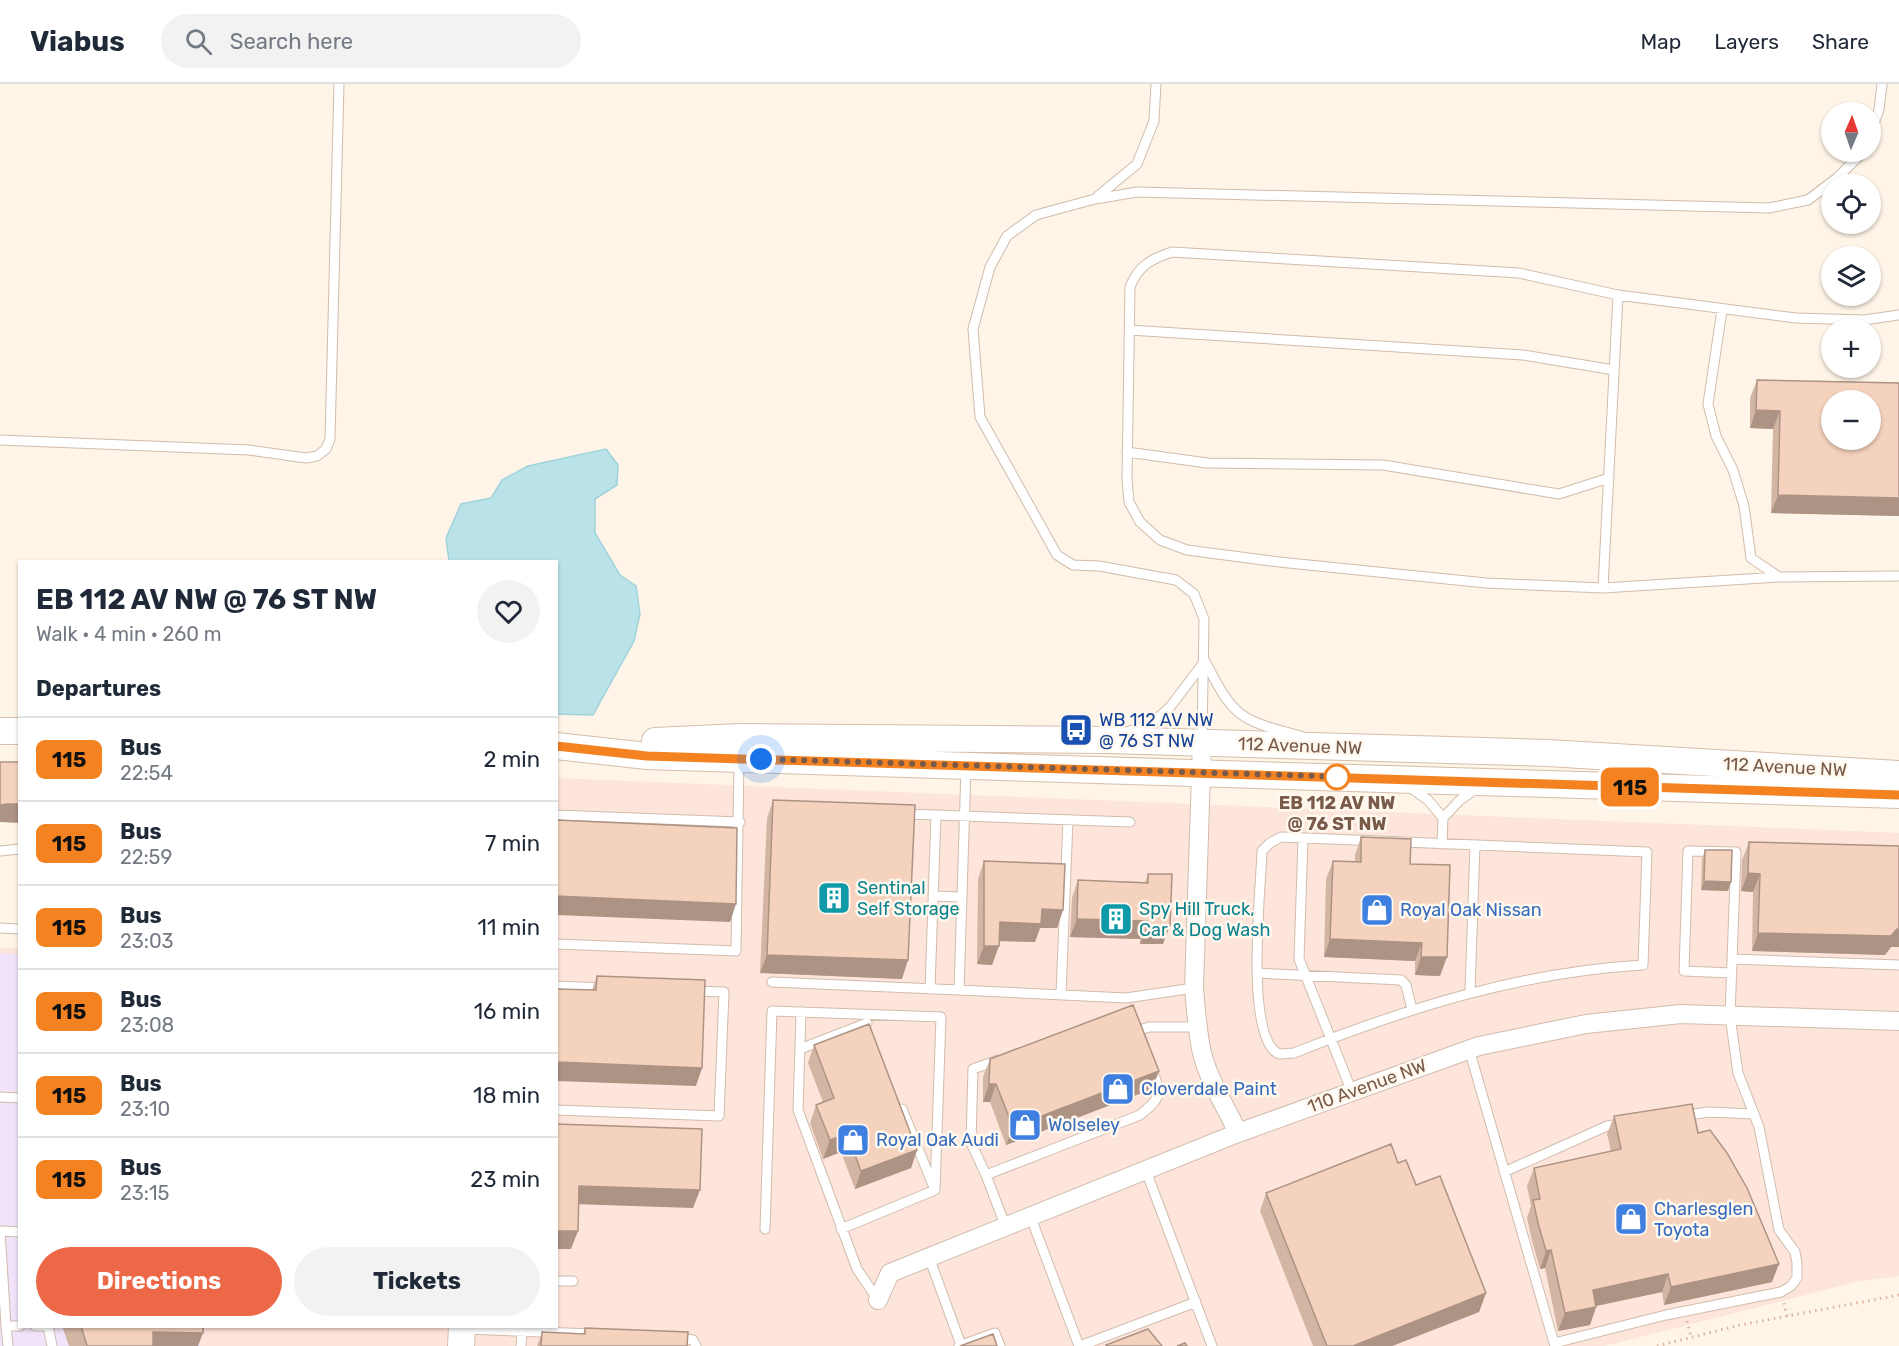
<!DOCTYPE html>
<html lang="en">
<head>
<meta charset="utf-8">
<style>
	:root { --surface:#fff; --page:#f2f2f3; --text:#1f2937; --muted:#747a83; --line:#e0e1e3; --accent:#ed6847 }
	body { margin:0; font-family:Rubik,sans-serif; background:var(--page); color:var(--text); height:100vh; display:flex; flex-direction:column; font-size:22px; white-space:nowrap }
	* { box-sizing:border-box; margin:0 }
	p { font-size:20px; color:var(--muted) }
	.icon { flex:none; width:33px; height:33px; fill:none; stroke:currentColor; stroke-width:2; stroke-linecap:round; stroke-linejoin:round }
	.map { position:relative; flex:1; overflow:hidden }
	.side { position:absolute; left:18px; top:476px; width:540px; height:768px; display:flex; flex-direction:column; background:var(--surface); border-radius:0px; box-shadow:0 2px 4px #0004 }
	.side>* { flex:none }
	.badge { padding:0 12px; border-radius:9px; font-size:21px; line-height:39px }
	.needle { width:39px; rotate:2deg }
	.controls { position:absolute; left:1821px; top:18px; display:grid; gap:12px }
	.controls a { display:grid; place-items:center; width:60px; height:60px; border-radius:50%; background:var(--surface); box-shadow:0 2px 4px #0004; font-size:30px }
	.you { position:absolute; width:30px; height:30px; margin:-15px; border:4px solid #fff; border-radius:50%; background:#1a73e8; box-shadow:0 0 0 9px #1a73e833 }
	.map>.badge { position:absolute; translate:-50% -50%; box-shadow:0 0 0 3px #fff }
	h2 { padding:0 18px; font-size:22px; line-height:54px }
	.round { display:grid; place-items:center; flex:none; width:63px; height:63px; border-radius:32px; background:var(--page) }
	.headline { display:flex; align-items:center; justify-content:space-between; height:102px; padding:0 18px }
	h1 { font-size:28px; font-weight:700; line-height:45px }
	.primary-button { display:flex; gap:12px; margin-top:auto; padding:12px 18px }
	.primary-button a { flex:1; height:69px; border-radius:36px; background:var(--accent); color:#fff; font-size:24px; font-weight:700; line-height:69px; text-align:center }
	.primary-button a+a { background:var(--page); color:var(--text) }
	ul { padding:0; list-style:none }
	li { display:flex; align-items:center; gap:18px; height:84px; padding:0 18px; border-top:2px solid var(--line) }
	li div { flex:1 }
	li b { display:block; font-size:22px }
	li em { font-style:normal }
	li .badge { min-width:66px; font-weight:700; text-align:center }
	header { display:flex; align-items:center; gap:36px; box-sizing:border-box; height:84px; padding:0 30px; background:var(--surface); border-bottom:2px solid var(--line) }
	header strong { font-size:28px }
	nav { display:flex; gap:33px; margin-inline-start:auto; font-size:21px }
	.search { width:420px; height:54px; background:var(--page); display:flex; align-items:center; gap:15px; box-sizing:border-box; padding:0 21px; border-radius:33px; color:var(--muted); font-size:22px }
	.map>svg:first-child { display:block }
	.commercial { fill:#fee5db }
	.education { fill:#f1e4fa }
	.water { fill:#bae3e9; stroke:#a0d3db; stroke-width:1.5 }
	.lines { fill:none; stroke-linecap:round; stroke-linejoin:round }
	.lane-casing { stroke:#d0bcac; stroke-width:11 }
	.street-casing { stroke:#d0bcac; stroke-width:20 }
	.secondary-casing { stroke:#d6beab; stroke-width:28 }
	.path { stroke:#dab5a0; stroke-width:3; stroke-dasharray:1.5 4.5; stroke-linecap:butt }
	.lane { stroke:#fff; stroke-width:9 }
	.street { stroke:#fff; stroke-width:18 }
	.secondary { stroke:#fff; stroke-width:26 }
	.wall { fill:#d3b5a3 }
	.shaded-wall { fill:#ac9384 }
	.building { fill:#f5d2bd; stroke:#ac9384; stroke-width:1.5; fill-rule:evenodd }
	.line-casing { stroke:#fff; stroke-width:14 }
	.line { stroke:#f58220; stroke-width:9 }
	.walk { stroke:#795a49; stroke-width:6; stroke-dasharray:0 10.8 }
	.stop-dot { fill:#fff; stroke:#f58220; stroke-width:3 }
	.labels { text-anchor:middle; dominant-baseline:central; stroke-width:5; stroke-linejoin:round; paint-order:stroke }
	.transit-label { font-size:18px; fill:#164399; stroke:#fff8ef; text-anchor:start }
	.street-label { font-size:18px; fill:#795a49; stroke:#fff8ef }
	.stop-label { font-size:18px; font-weight:bold; fill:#795a49; stroke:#fff8ef }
	.culture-label { font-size:18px; fill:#0d838f; stroke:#fff8ef; text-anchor:start }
	.shop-label { font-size:18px; fill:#366cbe; stroke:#fff8ef; text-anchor:start }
</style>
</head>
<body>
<header>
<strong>Viabus</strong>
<div class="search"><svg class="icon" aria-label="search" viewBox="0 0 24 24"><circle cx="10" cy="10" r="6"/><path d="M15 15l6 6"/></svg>Search here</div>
<nav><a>Map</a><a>Layers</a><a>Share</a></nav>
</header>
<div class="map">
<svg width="1899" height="1262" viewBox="0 0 1899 1262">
	<rect width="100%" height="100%" fill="#fef4e7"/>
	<path class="commercial" d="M557 694 1899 749V1192L1860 1197 1605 1262H0V864H19L20 1242H556Z"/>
	<path class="education" d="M0 869 19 870 20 1242H200V1262H0Z"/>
	<path class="water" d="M606 365 618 381 617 401 595 415V449L620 491 636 502 640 530 634 557 593 631 557 630 556 477H449L446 454 461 420 491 414 502 396 528 382Z"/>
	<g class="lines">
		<g class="lane-casing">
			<path id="lane" d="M1870 50 1879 26 1882 0
				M1097 113 1137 80 1154 37 1156 0
				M1722 226 1708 320 1716 352 1733 386 1744 422 1751 474 1779 493
				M1899 231 1864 236 1796 234 1618 211 1519 189 1172 168C1151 175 1138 182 1130 203L1127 395 1129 418 1140 438 1160 456 1187 466 1279 478 1486 499 1603 504 1779 493 1899 492
				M1129 246 1523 271 1614 286
				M0 356 249 366 306 374 317 372 326 365 330 355 339 0
				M1127 368 1207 379 1383 381 1559 410 1609 394
				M1603 504 1618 211
				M1127 648 1152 639 1170 623 1205 577C1234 634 1239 636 1301 652
				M1202 656 1204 535 1194 510 1176 496 1099 482 1073 481 1057 471 980 333 973 245 990 183 1007 152 1036 131 1095 115 1137 108 1769 124 1808 116 1837 94 1863 68
				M1408 702 1428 716 1443 734 1460 716 1477 704
				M903 730 936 731 930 905
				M556 731 740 738
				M936 731 1130 738
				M1281 753 1647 768 1643 881C1521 888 1407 924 1294 969L1279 970C1244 954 1261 804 1262 767L1270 759Z
				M1303 754 1299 875 1352 1008
				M1442 760 1443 734
				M0 767 20 765
				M933 812 962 813
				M0 844 20 845
				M556 860 736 867 739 677
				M1732 875 1899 881
				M1257 889 1401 896 1406 901 1412 926
				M772 898 959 906 966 684
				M556 902 603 904
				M959 906 1126 914 1194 904
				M1470 907 1475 761
				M1061 910 1068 736
				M801 928 798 1026 857 1185 878 1216
				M1135 942 1137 947 1149 943H1197
				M800 965 867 939
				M1469 965 1554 1259 1666 1231 1781 1208 1791 1202 1797 1194V1179L1795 1168 1779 1146 1759 1043 1738 989 1730 932 1736 768 1688 767 1684 887 1732 889
				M0 1013 20 1014
				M902 1025 933 1101
				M556 1026 719 1032 724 908 695 907
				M1682 1032 1708 1028 1754 1030
				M1146 1087 1212 1262
				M1504 1088 1607 1042 1621 1040
				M986 1091 971 1059 973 985 998 976
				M1030 1131 1079 1262
				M1005 1141 986 1091 1140 1031C1161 1014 1162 1011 1152 986
				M765 1145 772 927 941 933 935 1106
				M841 1145 935 1106
				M0 1147 6 1242
				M0 1147 20 1148
				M929 1173 961 1261
				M556 1197H573
				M35 1242H48L52 1262
				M464 1245 594 1250
				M677 1253 693 1256 696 1262
				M8 1262 6 1242H20
				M521 1262 522 1247
				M959 1262 995 1249 1000 1262
				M1080 1262 1196 1218"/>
		</g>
		<g class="street-casing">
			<path id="street" d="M1202 659 1194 904C1196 925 1197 947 1202 969 1209 997 1226 1023 1238 1049
				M878 1216 890 1189 1238 1049 1479 962 1586 940 1681 930 1899 937"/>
		</g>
		<g class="secondary-casing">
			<path id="secondary" d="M0 647H20
				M655 657 740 653 1108 656 1548 669 1899 690
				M556 662 647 672 1899 711
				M461 1262 462 1242"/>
		</g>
		<path class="path" d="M1784 1219 1787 1232
			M1687 1237 1691 1253
			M1657 1262 1740 1241 1899 1211"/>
		<use href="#lane" class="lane"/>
		<use href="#street" class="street"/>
		<use href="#secondary" class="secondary"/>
	</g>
	<path class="wall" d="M1757 296 1899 299V432L1771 429 1773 345 1750 344V314Z
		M773 716 902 895 760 889 767 734Z
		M1361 753 1410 780 1440 892 1415 891V877L1324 873 1326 795 1333 777 1355 778V771Z
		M1749 758 1899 762V863H1891L1885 871 1752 867 1753 808 1741 807 1742 776Z
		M1705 766 1728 807 1701 806 1702 775Z
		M984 777 1063 826 1057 844H1040L1035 858 999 857 992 881 977 880 978 795Z
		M1148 790 1163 860H1140V855L1070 853 1072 814 1078 796 1145 798Z
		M597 892 696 1002 592 906Z
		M814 961 917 1066 911 1084 855 1105 841 1068 823 1075 810 1039 816 1021 823 1018 808 979Z
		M990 975 1159 987 1152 1005 1006 1061 990 1018H983V993Z
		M1614 1032 1698 1049 1772 1198 1664 1221 1662 1208 1596 1222 1590 1241 1558 1247 1545 1184 1540 1185 1532 1157 1527 1134 1531 1122 1527 1102 1534 1084 1611 1067 1607 1050Z
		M1398 1079 1416 1101 1486 1209 1479 1228 1392 1262H1313L1260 1127 1266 1109Z
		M62 1242H203L198 1262H69Z
		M585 1244 687 1262H537L542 1248 583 1250Z"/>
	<path class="shaded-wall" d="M1756 326 1780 327 1773 345 1750 344Z
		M1778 411 1899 414V432L1771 429Z
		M8 720H20V739L0 738V721Z
		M1748 789 1760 790 1753 808 1741 807Z
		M1704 797 1731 798 1728 807 1701 806Z
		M556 812 736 820 730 838 556 831Z
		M1042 825 1063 826 1057 844H1040L1035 858 993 857 1000 838Z
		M1077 835 1147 837 1140 855 1070 853Z
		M1147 842H1170L1163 860H1140Z
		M1899 845V863H1891L1885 871 1752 867 1758 849Z
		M1330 855 1422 859 1415 877 1324 873Z
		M984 862H999L992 881 977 880Z
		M767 871 908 876 902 895 760 889Z
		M1421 873H1447L1440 892 1415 891Z
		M556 978 702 984 696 1002 556 997Z
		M1159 987 1152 1005 1006 1061 1013 1043Z
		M989 1000H996L990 1018H983Z
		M847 1050 841 1068 823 1075 830 1056Z
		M917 1066 911 1084 855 1105 861 1087Z
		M579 1102 700 1106 693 1124 573 1120Z
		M556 1147H578L571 1165H556Z
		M1551 1166 1545 1184 1540 1185 1546 1167Z
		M1779 1180 1772 1198 1664 1221 1671 1203Z
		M1668 1190 1662 1208 1586 1224 1593 1206Z
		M1486 1209 1479 1228 1392 1262H1353Z
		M1596 1223 1590 1241 1558 1247 1565 1229Z
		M153 1248 203 1249 198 1262H148Z"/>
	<path class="building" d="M1757 296 1899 299V414L1778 411 1780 327 1756 326ZM1832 316H1870V356H1832Z
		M0 678H20V720H8L0 721Z
		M773 716 915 721 908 876 767 871Z
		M556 736 737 744 736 820 556 812Z
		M1361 753 1411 755 1410 780 1450 781 1447 873H1421L1422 859 1330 855 1333 777 1361 778Z
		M1749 758 1899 762V845H1897L1891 852 1758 849 1760 790 1748 789Z
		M1705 766H1732L1731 798 1704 797Z
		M984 777 1065 780 1063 826 1042 825 1041 840 1000 838 999 862H984Z
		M1148 790H1172L1170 842H1147V837L1077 835 1078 796 1148 799Z
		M597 892 705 896 702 984 556 978V905L596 906Z
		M1133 921 1159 987 1013 1043 996 1000H989L990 975Z
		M869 940 917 1066 861 1087 847 1050 830 1056 816 1021 834 1014 814 961Z
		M1692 1020 1698 1049 1710 1046 1727 1069 1747 1104 1779 1180 1671 1203 1668 1190 1593 1206 1596 1223 1565 1229 1551 1166 1546 1167 1538 1139 1533 1116 1540 1115 1534 1084 1621 1065 1614 1032Z
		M556 1040 702 1045 700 1106 579 1102 578 1147H556Z
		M1391 1060 1398 1079 1406 1076 1416 1101 1440 1092 1486 1209 1353 1262H1327L1266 1109Z
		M81 1242H203V1249L153 1248V1262H87Z
		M585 1244 688 1248 687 1262H541L542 1248 585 1250Z
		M1148 1245 1162 1262H1107L1106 1261Z
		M993 1250 997 1262H960Z
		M1185 1259 1187 1262H1177Z"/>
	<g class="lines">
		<g class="line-casing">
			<path id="line" d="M556 662 647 672 1899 711"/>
		</g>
		<use href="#line" class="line"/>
		<path class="walk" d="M761 675 1349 693H1337"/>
	</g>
	<defs>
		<g id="bus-square" transform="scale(1.725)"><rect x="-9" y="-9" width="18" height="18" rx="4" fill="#1a4fb4" stroke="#fff8ef"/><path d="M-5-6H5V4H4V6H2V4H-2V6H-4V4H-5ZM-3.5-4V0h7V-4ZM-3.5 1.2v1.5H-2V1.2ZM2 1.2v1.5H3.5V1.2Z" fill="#fff"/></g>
		<g id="building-square" transform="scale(1.725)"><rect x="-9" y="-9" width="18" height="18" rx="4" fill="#0f9aa8" stroke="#fff8ef"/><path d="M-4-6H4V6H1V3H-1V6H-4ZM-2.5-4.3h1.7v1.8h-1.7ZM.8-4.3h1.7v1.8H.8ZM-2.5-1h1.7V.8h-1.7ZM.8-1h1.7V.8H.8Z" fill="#fff"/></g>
		<g id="shop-square" transform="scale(1.725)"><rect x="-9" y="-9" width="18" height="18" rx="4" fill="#3f7fe0" stroke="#fff8ef"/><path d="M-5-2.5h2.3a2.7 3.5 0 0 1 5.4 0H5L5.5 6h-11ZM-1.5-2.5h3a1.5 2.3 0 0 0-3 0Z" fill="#fff"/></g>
	</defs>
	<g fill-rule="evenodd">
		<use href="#bus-square" x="1076" y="646"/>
		<use href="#building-square" x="834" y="814"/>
		<use href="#shop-square" x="1377" y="826"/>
		<use href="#building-square" x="1116" y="835"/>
		<use href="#shop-square" x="1118" y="1005"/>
		<use href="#shop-square" x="1025" y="1041"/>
		<use href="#shop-square" x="853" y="1056"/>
		<use href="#shop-square" x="1631" y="1135"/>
	</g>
	<circle class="stop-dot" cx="1337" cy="693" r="12"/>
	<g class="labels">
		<g class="transit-label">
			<text x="1099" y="636">WB 112 AV NW<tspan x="1099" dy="21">@ 76 ST NW</tspan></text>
		</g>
		<g class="street-label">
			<text transform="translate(1300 662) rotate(2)">112 Avenue NW</text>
			<text transform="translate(1785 683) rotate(3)">112 Avenue NW</text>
			<text transform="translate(1367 1002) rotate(-20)">110 Avenue NW</text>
		</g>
		<g class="stop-label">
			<text x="1337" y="719">EB 112 AV NW<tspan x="1337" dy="21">@ 76 ST NW</tspan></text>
		</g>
		<g class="culture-label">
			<text x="857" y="804">Sentinal<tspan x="857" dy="21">Self Storage</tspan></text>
			<text x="1139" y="825">Spy Hill Truck,<tspan x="1139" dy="21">Car &amp; Dog Wash</tspan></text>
		</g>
		<g class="shop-label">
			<text x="1400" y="826">Royal Oak Nissan</text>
			<text x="1141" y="1005">Cloverdale Paint</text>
			<text x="1048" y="1041">Wolseley</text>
			<text x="876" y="1056">Royal Oak Audi</text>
			<text x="1654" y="1125">Charlesglen<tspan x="1654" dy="21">Toyota</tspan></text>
		</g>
	</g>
</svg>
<div class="controls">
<a><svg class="needle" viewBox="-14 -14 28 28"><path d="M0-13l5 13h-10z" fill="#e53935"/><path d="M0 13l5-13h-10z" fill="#747a83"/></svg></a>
<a><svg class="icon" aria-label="locate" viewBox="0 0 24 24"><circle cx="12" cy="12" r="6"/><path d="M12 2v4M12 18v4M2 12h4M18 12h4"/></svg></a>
<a><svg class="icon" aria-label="layers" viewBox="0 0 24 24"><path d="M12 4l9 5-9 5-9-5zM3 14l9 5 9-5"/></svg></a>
<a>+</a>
<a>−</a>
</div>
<div class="you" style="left:761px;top:675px"></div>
<b class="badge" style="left:1630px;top:703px;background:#f58220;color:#111">115</b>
<section class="side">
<div class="headline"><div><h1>EB 112 AV NW @ 76 ST NW</h1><p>Walk · 4 min · 260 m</p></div><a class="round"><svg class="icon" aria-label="heart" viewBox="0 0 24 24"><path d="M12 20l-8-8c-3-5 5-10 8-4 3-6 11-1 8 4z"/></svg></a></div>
<h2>Departures</h2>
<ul>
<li><span class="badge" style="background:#f58220;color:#111">115</span><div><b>Bus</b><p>22:54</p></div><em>2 min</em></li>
<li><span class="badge" style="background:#f58220;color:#111">115</span><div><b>Bus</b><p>22:59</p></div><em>7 min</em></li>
<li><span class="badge" style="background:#f58220;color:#111">115</span><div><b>Bus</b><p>23:03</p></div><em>11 min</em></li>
<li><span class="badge" style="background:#f58220;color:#111">115</span><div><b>Bus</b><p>23:08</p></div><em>16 min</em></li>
<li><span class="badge" style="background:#f58220;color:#111">115</span><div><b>Bus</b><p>23:10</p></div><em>18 min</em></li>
<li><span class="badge" style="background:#f58220;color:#111">115</span><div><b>Bus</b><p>23:15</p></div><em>23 min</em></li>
</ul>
<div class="primary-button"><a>Directions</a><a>Tickets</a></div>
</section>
</div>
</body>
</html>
